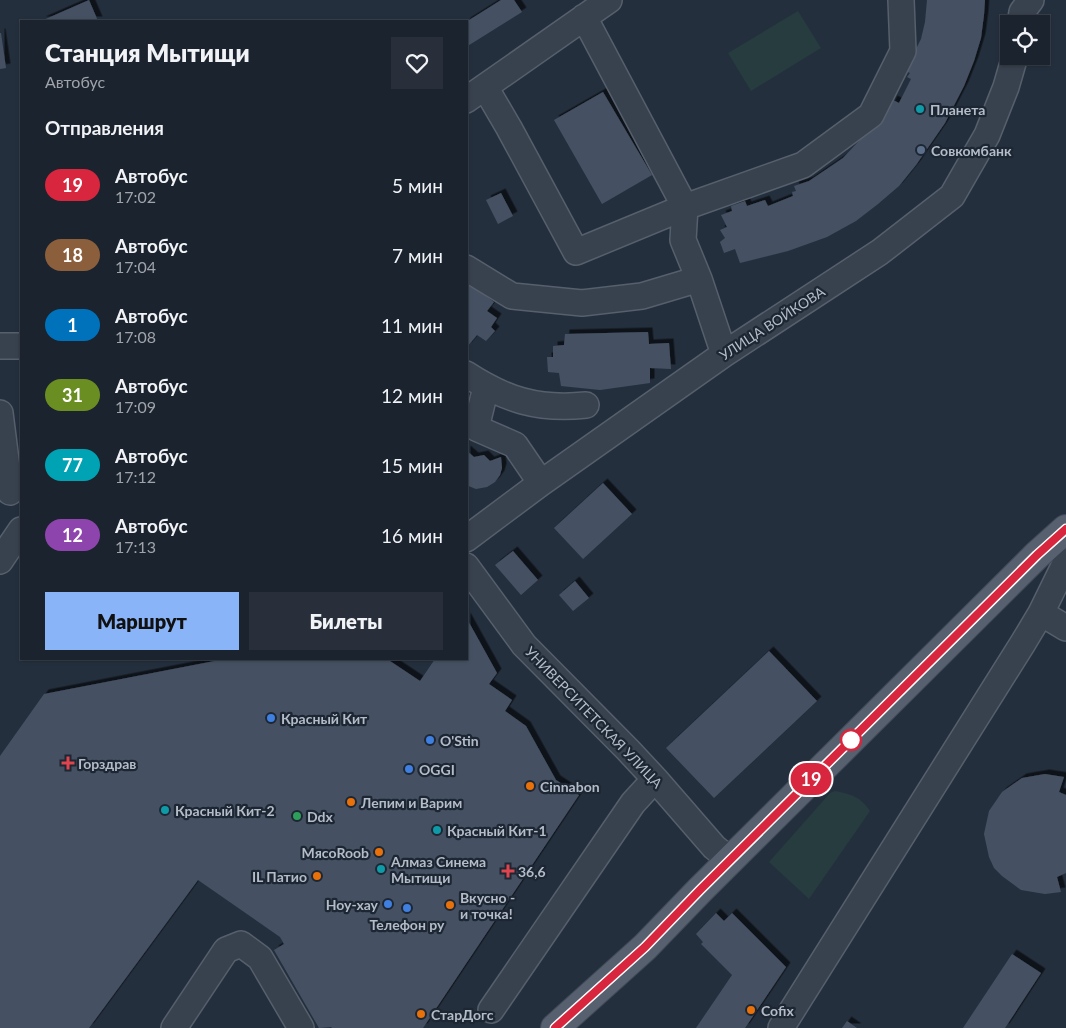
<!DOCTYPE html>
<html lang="ru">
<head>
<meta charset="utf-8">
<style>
	:root { --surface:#1b232e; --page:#282f3a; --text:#f1f3f6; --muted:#a0a4aa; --line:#39404a; --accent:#8ab4f8 }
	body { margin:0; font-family:Lato,sans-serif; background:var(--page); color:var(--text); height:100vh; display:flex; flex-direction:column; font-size:19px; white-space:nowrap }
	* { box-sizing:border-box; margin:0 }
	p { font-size:16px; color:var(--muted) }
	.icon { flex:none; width:28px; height:28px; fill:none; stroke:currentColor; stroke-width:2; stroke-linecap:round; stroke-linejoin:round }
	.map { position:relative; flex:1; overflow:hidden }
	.sheet { position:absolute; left:20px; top:20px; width:448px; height:640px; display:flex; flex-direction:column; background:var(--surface); border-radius:0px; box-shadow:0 1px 4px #0004,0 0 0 1px var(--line) }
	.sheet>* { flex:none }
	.badge { padding:0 10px; border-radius:16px; font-size:18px; line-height:32px }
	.controls { position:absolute; left:1000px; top:15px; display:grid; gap:10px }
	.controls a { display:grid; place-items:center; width:50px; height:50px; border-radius:0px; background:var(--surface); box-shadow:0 1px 4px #0004,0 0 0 1px var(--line); font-size:25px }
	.map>.badge { position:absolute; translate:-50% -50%; box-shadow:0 0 0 2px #fff }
	h2 { padding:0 25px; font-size:19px; line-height:45px }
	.round { display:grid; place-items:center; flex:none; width:52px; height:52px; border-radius:0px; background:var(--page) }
	.overview { display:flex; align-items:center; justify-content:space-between; height:85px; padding:0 25px }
	h1 { font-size:24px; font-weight:800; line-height:38px }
	.button { display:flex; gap:10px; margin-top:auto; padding:10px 25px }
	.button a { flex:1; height:58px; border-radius:0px; background:var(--accent); color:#111; font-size:20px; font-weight:800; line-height:58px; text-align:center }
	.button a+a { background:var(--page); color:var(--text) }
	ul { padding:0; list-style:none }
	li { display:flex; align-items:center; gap:15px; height:70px; padding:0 25px }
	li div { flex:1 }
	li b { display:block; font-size:19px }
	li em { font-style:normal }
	li .badge { min-width:55px; font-weight:700; text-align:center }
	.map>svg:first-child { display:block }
	.green { fill:#263c3f }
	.building { fill:#455162; filter:url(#shadow) }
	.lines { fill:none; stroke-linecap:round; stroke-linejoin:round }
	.minor-casing { stroke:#565f6c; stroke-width:28 }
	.major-casing { stroke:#414a57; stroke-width:30 }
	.minor { stroke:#38414e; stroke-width:25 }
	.major { stroke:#56606e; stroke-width:28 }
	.line-casing { stroke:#fff; stroke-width:11 }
	.line { stroke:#d7263d; stroke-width:8 }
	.culture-dot { fill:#0f9aa8; stroke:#1d2633; stroke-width:2 }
	.service-dot { fill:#5c6f8a; stroke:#1d2633; stroke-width:2 }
	.shop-dot { fill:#3f7fe0; stroke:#1d2633; stroke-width:2 }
	.stop-dot { fill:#fff; stroke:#d7263d; stroke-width:2.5 }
	.health-dot { fill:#e0444e; stroke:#1d2633; stroke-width:2 }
	.food-dot { fill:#e8710a; stroke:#1d2633; stroke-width:2 }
	.leisure-dot { fill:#2e9e5b; stroke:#1d2633; stroke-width:2 }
	.labels { text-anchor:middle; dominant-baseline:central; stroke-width:4.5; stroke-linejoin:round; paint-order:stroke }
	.poi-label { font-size:14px; font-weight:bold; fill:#b4bcc9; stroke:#1d2633; text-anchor:start }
	.street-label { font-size:14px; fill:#b4bcc9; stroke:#1d2633 }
</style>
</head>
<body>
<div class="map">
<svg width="1066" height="1028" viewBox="0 0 1066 1028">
	<defs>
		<filter id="shadow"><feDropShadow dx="4.5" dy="-4.5" stdDeviation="0" flood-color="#0009"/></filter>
	</defs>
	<rect width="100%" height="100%" fill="#242f3e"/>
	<path class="green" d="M798 11 821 48 751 91 728 53Z
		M835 791C851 794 861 797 870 811L809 899 769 862 830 793Z"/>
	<path class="building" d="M89 0 98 21H41Z
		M501 0H514L522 12 466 47V22Z
		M927 0H985L984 15 981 38 974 61 964 86 945 123 916 165 899 186 878 204 856 221 827 237 788 251 740 263 735 249 724 253 720 242 725 238 720 230 727 227 721 215 732 211 731 206 745 201 747 206 765 200 768 206 793 196 792 192 796 191 794 186 809 181 843 158 871 128 878 115 884 118 893 100 899 103 911 79 907 77 910 73 905 71 921 39 925 22Z
		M0 33H1L6 68 0 69Z
		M603 92 652 175 602 204 554 120Z
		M501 193 513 216 498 224 486 200Z
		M466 281 494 302 487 311 497 318 491 327 495 331 486 341 477 335 467 347Z
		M648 332 649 344 669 343 671 369 650 368V383L600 390 561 386 559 373 548 372 547 357H553V346L564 345 565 334Z
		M466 450 474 457 484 455 490 461 501 457 502 468 500 475 495 482 487 487 476 489 466 485Z
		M603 483 632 514 583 559 554 528Z
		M513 551 538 580 521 595 495 565Z
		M575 581 589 598 573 611 559 595Z
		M466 617 497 673 489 684 512 700 505 711 526 726 556 780 579 795 423 1028H332L331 1027 319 1028 274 950 284 944 280 937 198 880 89 1028H0V756L44 694 225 659H387L420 681 435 659H466Z
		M769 651 817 701 714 798 666 748Z
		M1045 774 1064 777 1059 792 1066 795V873L1057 877 1061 892 1045 894 1021 890 1002 876 994 868 989 857 984 834 989 811 1002 792 1022 778Z
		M716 913 724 921 732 913 786 967 745 1028H696L732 975 701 944 703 942 696 934Z
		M1012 954 1041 973 1005 1028H963Z
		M847 1021 857 1028H842Z"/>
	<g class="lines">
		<g class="minor-casing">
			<path id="minor" d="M1020 24 1022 12 1031 0
				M485 87 509 128 576 252 685 207 584 17
				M466 100 609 0
				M466 268 512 296 582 303 642 296 699 279
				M0 346H21
				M724 354 699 279 683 240 685 207 803 165 871 115 903 51 901 0
				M466 374C506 400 538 410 586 405
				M486 387 476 428 515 445 541 483
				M0 413 10 492
				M466 539 541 483 724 354 880 252 952 196 987 135 1006 87 1015 56
				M0 561 21 530
				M466 566 524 645 628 750 655 779 714 847 730 860
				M1041 613 1066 628
				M491 1010 633 803 655 779
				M174 1028 226 950 241 944 260 958 301 1028
				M781 1028 1023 643 1041 613 1066 562"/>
		</g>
		<g class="major-casing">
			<path id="major" d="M555 1028 645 947 700 890 1037 555 1066 529"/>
		</g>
		<use href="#minor" class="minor"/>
		<use href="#major" class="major"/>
	</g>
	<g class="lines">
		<g class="line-casing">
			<path id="line" d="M555 1028 645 947 700 890 1037 555 1066 529"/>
		</g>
		<use href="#line" class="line"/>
	</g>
	<g class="culture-dot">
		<circle cx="920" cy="109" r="5"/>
		<circle cx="165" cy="810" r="5"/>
		<circle cx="437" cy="830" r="5"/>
		<circle cx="381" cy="869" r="5"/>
	</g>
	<circle class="service-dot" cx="921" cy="150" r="5"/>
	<g class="shop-dot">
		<circle cx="271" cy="718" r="5"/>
		<circle cx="430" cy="740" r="5"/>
		<circle cx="409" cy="769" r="5"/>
		<circle cx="388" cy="904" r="5"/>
		<circle cx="407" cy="908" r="5"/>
	</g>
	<circle class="stop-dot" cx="851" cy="740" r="10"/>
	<g class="health-dot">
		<path d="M65.5 755.5h5v5h5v5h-5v5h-5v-5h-5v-5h5z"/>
		<path d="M505.5 863.5h5v5h5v5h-5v5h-5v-5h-5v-5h5z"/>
	</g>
	<g class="food-dot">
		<circle cx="530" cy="786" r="5"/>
		<circle cx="351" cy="802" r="5"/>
		<circle cx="379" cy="852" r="5"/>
		<circle cx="317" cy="876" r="5"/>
		<circle cx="450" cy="905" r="5"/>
		<circle cx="751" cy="1010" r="5"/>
		<circle cx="421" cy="1014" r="5"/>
	</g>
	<circle class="leisure-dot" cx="297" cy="816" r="5"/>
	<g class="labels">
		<g class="poi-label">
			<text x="930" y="109">Планета</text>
			<text x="931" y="150">Совкомбанк</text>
			<text x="281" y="718">Красный Кит</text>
			<text x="440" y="740">O'Stin</text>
			<text x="78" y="763">Горздрав</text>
			<text x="419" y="769">OGGI</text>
			<text x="540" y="786">Cinnabon</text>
			<text x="361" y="802">Лепим и Варим</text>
			<text x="175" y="810">Красный Кит-2</text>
			<text x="307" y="816">Ddx</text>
			<text x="447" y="830">Красный Кит-1</text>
			<text x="369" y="852" text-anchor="end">МясоRoob</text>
			<text x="391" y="861">Алмаз Синема<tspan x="391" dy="16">Мытищи</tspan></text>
			<text x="518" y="871">36,6</text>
			<text x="307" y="876" text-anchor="end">IL Патио</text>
			<text x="460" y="897">Вкусно -<tspan x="460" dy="16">и точка!</tspan></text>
			<text x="378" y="904" text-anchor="end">Ноу-хау</text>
			<text x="407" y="924" text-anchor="middle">Телефон ру</text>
			<text x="761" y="1010">Cofix</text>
			<text x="431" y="1014">СтарДогс</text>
		</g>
		<g class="street-label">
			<text transform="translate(772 323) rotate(-33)">УЛИЦА ВОЙКОВА</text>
			<text transform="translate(594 717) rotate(46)">УНИВЕРСИТЕТСКАЯ УЛИЦА</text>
		</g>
	</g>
</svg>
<div class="controls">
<a><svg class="icon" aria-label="locate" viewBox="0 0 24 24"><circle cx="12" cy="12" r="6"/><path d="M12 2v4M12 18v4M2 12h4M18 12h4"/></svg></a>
</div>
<b class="badge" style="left:811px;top:779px;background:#d7263d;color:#fff">19</b>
<section class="sheet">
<div class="overview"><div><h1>Станция Мытищи</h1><p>Автобус</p></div><a class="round"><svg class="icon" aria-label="heart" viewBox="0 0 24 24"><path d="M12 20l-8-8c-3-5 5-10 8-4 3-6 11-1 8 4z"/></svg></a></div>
<h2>Отправления</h2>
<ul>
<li><span class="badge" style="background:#d7263d;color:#fff">19</span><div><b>Автобус</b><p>17:02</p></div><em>5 мин</em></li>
<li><span class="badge" style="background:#8b5e3c;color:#fff">18</span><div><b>Автобус</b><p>17:04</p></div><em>7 мин</em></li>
<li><span class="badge" style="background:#0072bc;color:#fff">1</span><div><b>Автобус</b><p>17:08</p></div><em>11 мин</em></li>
<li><span class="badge" style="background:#6b8e23;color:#fff">31</span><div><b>Автобус</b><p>17:09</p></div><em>12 мин</em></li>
<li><span class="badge" style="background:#00a3b4;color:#fff">77</span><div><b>Автобус</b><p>17:12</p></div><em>15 мин</em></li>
<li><span class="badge" style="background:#8e44ad;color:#fff">12</span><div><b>Автобус</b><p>17:13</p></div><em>16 мин</em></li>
</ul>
<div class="button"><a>Маршрут</a><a>Билеты</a></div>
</section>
</div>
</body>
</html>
